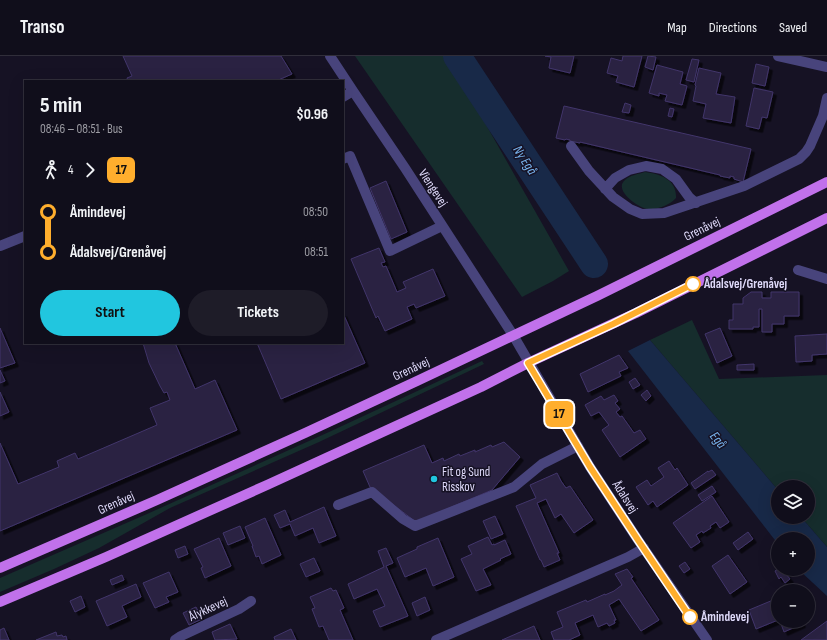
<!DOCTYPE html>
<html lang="en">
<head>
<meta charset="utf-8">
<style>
	:root { --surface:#100e1b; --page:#1e1c28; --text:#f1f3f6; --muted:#9c9ca3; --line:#302e3a; --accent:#21c6df }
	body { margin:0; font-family:"Sofia Sans Condensed",sans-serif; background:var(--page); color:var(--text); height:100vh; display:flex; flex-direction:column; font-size:15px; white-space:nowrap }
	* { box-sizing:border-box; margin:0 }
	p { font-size:13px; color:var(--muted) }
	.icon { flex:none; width:22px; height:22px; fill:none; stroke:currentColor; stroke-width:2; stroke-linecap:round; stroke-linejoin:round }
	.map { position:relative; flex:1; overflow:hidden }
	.side { position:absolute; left:24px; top:24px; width:320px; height:264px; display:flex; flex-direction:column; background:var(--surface); border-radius:0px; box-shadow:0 4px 16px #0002,0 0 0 1px var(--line) }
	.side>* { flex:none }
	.badge { padding:0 8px; border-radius:6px; font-size:14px; line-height:26px }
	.buttons { position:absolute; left:771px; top:424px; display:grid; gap:8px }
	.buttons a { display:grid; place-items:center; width:44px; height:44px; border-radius:50%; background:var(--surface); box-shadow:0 4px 16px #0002,0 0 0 1px var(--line); font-size:20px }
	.map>.badge { position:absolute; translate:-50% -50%; box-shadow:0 0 0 2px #fff }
	.legs { display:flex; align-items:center; gap:6px; height:44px; padding:0 16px; font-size:13px }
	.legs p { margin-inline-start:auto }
	.head { display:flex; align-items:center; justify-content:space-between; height:68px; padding:0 16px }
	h1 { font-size:22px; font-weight:700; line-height:30px }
	.primary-button { display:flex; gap:8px; margin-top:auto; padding:8px 16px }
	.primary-button a { flex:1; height:46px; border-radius:24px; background:var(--accent); color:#111; font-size:16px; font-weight:700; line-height:46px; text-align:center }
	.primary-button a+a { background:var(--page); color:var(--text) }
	ul { padding:0 16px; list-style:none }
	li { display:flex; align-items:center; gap:14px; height:40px; font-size:15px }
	li i { display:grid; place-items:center; width:6px; height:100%; margin:0 5px; background:currentColor }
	li i::after { content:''; width:10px; height:10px; margin:-5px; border:3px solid; border-radius:50%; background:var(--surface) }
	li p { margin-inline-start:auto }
	li:first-child i { background:linear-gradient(#0000 50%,currentColor 0) }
	li:last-child i { background:linear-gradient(currentColor 50%,#0000 0) }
	header { display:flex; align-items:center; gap:24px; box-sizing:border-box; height:56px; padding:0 20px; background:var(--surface); border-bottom:1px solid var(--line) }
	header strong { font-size:19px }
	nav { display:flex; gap:22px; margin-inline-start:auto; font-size:14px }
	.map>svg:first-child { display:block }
	.green { fill:#162d2d }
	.water { fill:#182948 }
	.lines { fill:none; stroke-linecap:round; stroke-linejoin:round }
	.river { stroke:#182948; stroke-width:28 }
	.building { fill:#292142; stroke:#42366b; filter:url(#shadow) }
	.minor { stroke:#48447c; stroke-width:10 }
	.major { stroke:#c171eb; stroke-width:10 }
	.line-1-casing { stroke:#fff; stroke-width:9 }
	.line-1 { stroke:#ffae2d; stroke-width:6 }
	.stop-1-dot { fill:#fff; stroke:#ffae2d; stroke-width:2 }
	.poi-dot { fill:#21c6df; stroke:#161224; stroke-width:1.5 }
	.labels { text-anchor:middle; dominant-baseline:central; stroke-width:3; stroke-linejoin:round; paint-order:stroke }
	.street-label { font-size:13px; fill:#dfdafa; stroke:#161224 }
	.stop-label { font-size:13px; font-weight:bold; fill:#dfdafa; stroke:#161224; text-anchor:start }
	.poi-label { font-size:13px; fill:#dfdafa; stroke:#161224; text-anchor:start }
	.water-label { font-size:14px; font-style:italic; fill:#77b2ec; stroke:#161224 }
</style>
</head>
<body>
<header>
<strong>Transo</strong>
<nav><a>Map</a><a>Directions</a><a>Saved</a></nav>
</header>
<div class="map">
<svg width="827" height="584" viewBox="0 0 827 584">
	<defs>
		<filter id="shadow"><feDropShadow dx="3.5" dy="3.5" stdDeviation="0" flood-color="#0009"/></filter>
	</defs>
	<rect width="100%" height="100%" fill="#161224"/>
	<path class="green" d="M355 0H447L569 215 553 225 522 241Z
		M645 116C661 118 677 124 676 142 670 149 657 154 648 153 638 152 613 134 625 124 630 119 639 118 645 116Z
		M692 264 719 323 827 319V491L801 461H808V431H778V434L650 284Z
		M482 305 484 308 319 386 170 452 99 492 54 513 0 536V522L147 458 329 376Z"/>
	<path class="water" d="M650 284 778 434V461H801L827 491V540L798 513H808V483H778V488L628 295Z"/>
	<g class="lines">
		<path class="river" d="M457 0 594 208"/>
	</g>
	<path class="building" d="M123 0H281L292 18 276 25H128L127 22 132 20Z
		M545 0H574L570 17 549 12 551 1Z
		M623 0H642L634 31 616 26 618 20 607 17 611 2 622 5Z
		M648 0 656 1 653 14 645 11Z
		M692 3 699 4 694 26 686 24Z
		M756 8 769 11 765 30 752 27Z
		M657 9 683 16 680 28 687 30 682 49 665 45 667 39 659 37V40L649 37Z
		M699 12 721 17 716 38 735 41 731 67 703 62 706 48 693 45 696 30 695 29Z
		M754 32 773 36 767 62 762 61 759 73 746 70Z
		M625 47 631 49 629 57 622 56Z
		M564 50 751 93 743 126 734 123V121L730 120V122L720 120V119L580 86V87L570 85V84L566 83 565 84 556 82Z
		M670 52 674 53 672 61 668 60Z
		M386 125 407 176 391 183 370 132Z
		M379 192 385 206 381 207 383 211 386 210 397 236 406 232 403 226 433 213 445 240 416 252 414 248 407 251 412 263 385 275 378 260 376 262 351 203Z
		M751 236H762V242H771V236H799V260H784V268H772V276H762V253H759V271H753V273H729V264H733V248H743V242Z
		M343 257 365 307 281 343 257 287H343Z
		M0 272 15 307 0 312Z
		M720 272 732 300 717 307 705 278Z
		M827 278V298L812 299V305L796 306 795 280Z
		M143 287H175L195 333 215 324 237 374 0 475V387L18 428 59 411 57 405 75 397 78 403 157 369 150 352 170 344 167 336 164 337 160 330 149 307Z
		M619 299 628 312 619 316 621 320 588 336 580 318Z
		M754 308V314H737V309Z
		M0 314 5 325 0 327Z
		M635 322 640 329 633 333 629 326Z
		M647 334 651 340 646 345 641 339Z
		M0 336 9 356 0 360Z
		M614 339 618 345 615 347 620 353 616 356 620 361 622 360 634 377 640 374 646 383 620 401 602 374 609 369 599 356 591 360 585 349 601 340 604 344Z
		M504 386 520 401 492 434 416 466 370 431 363 415 424 389 432 407 443 402 444 405 459 398 460 400 475 394V396L491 389 492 391Z
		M669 405 675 414 677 412 688 429 657 451 653 445 648 449 636 431 647 424 651 430 664 421 658 412Z
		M712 414 716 419 695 433 691 427 708 415V416Z
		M557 417 561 425 566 432 570 430 593 464 574 477 561 458 555 462 546 443 537 447 559 497H557L560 504 544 511 541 504H540L516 450 536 442 530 429Z
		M712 430 716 436 702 445 698 439Z
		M712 440 729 466 720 472 716 466 710 470 711 472 703 477 702 475 696 479 700 486 691 492 673 467Z
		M324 451 336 480 319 487 313 472 295 480 290 468 280 472 274 459 285 454 290 466Z
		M495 460 503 478 491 483 483 465Z
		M265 462 281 499 262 508 259 500 256 501 252 490H253L245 471Z
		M240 470 245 482 228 489 223 477Z
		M748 476 753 483 738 494 733 487Z
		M488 481 492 489 494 488V489L505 484 511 498 500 503 501 504 483 513 491 529 476 535 461 503 472 498 468 490Z
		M219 482 231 510 205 522 201 512 203 511 194 493Z
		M438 482 454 521 433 530 426 512 405 521 397 502 417 493V491Z
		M185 490 188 498 178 502 175 494Z
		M386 492 393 507 386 510 408 560 380 571 373 555 385 550 377 533 354 543 348 528 384 511 378 495Z
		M728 499 747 526 730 538 712 510Z
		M314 502 320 515 306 521 300 508Z
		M685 506 690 513 684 517 679 510Z
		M627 513 633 521 631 522 659 564 641 575 619 543 609 549 616 564H614L615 567 609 570 607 567 598 571 593 559 575 567 580 579 569 584H554L551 576 563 571 557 556 586 544 587 546 605 538V539L614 535 622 529 615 518Z
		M778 513H787L789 516 786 518 790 523 785 527 781 521 779 523 775 515Z
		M169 516 178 536 166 541 169 546 155 552 143 527Z
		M122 519 124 524 112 529 110 524Z
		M136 528 141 541 122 550 127 561 107 570 96 545Z
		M331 532 333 535 336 534 344 552 340 554 353 584H329L323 570 319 571 312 553 315 552 310 541Z
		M81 540 85 551 75 556 70 545Z
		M425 541 430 554 417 560 412 547Z
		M778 542V564L756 573 749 554Z
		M196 551 202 563 189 569 183 557Z
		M780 565H801L802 568 784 576Z
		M827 565V584H801Z
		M230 568 237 583 215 584 212 576Z
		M534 570 540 584H502Z
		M4 572 9 584H0V574Z
		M291 573 296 584H275L274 581Z
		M56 576 57 580 62 579 63 581 66 580 67 584H36Z"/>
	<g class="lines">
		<path class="minor" d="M330 0 353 35 405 112 513 279 590 411 638 484 707 584
			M778 0 827 11
			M343 41 353 35
			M571 90 589 115 613 141 630 153 642 158 664 157 744 130 799 103 806 96 810 90 823 60 827 42
			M343 103 350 100 390 195 442 170
			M605 133 615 122 629 114 646 110 662 113 676 123 689 141 696 147
			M0 190 25 180
			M798 214 827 223
			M338 449 372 436 403 463 415 470 514 431 542 408 578 390
			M175 584 181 580 239 553 251 545
			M436 584 628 501 644 492"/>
		<path class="major" d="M0 512 157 444 305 377 417 325 597 240 827 126
			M0 546 106 501 267 429 481 331 528 307 636 257 827 162"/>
	</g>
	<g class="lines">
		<g class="line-1-casing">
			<path id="line-1" d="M690 561 638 484 590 411 528 307 613 268 693 228"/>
		</g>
		<use href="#line-1" class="line-1"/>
	</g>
	<g class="stop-1-dot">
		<circle cx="693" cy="228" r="7"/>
		<circle cx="690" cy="561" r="7"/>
	</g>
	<circle class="poi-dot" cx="434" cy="423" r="4"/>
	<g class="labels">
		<g class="street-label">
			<text transform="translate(433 132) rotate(57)">Viengevej</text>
			<text transform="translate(702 173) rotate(-26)">Grenåvej</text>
			<text transform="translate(411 313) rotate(-25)">Grenåvej</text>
			<text transform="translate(625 441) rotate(57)">Ådalsvej</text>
			<text transform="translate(116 447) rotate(-24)">Grenåvej</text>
			<text transform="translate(208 553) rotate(-25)">Ålykkevej</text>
		</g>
		<g class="stop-label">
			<text x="704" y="228">Ådalsvej/Grenåvej</text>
			<text x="701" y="561">Åmindevej</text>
		</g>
		<g class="poi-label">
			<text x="442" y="416">Fit og Sund<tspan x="442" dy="15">Risskov</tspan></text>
		</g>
		<g class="water-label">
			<text transform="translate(525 104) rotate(57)">Ny Egå</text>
			<text transform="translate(718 384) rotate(51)">Egå</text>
		</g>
	</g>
</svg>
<div class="buttons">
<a><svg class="icon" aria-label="layers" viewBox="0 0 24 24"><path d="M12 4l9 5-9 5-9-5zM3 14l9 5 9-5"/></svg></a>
<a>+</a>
<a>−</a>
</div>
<b class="badge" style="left:559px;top:358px;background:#ffae2d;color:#111">17</b>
<section class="side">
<div class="head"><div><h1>5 min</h1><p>08:46 – 08:51 · Bus</p></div><b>$0.96</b></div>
<div class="legs"><svg class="icon" aria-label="walk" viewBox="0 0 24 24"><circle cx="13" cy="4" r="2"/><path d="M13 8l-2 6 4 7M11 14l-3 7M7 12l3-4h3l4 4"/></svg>4<svg class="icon" aria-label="forward" viewBox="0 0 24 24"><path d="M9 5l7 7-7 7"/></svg><b class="badge" style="background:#ffae2d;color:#111">17</b></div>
<ul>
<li><i style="color:#ffae2d"></i><b>Åmindevej</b><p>08:50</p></li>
<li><i style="color:#ffae2d"></i><b>Ådalsvej/Grenåvej</b><p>08:51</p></li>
</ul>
<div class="primary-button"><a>Start</a><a>Tickets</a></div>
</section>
</div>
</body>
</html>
